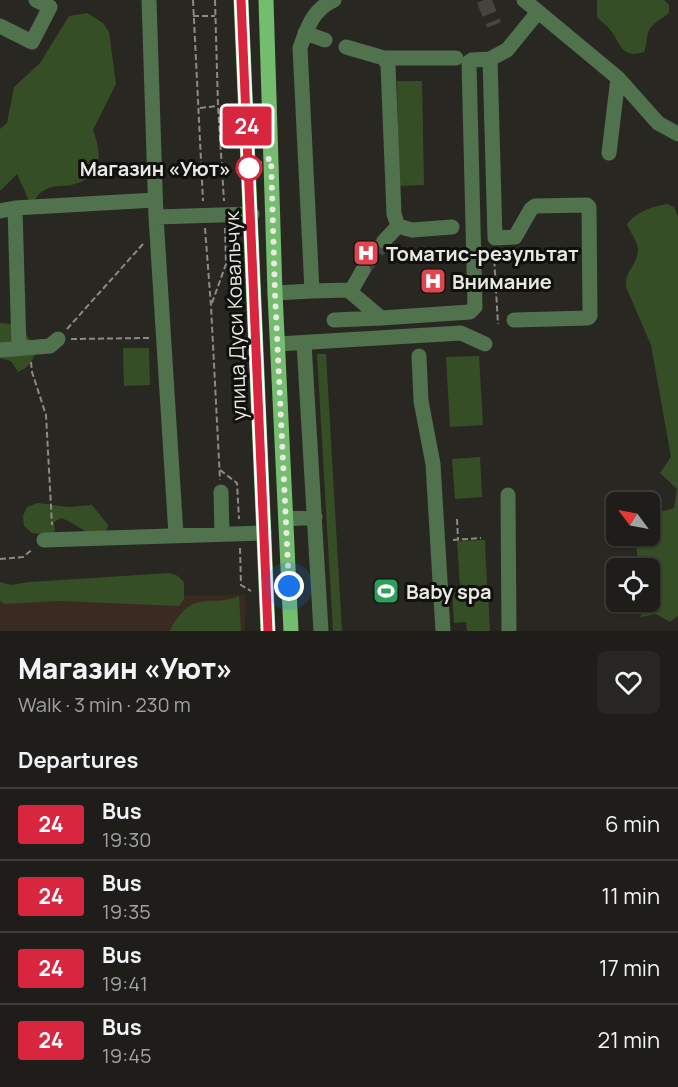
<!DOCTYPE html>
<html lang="en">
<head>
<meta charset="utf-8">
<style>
	:root { --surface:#1f1d19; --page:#272622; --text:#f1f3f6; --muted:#a1a2a2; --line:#3c3b38 }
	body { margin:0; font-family:Manrope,sans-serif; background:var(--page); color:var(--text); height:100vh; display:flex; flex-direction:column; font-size:22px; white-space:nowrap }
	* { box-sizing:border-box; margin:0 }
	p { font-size:20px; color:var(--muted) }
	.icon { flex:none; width:33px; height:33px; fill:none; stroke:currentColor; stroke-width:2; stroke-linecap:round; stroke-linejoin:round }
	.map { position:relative; height:631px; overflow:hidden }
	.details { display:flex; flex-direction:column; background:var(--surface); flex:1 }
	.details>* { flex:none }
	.badge { padding:0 12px; border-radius:4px; font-size:21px; line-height:39px }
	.needle { width:39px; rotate:302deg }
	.buttons { position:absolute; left:606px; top:492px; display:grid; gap:12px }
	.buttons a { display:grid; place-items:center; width:54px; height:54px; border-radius:9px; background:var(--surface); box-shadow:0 2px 4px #0004,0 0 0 2px var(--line); font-size:30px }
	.you { position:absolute; width:30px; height:30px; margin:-15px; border:4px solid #fff; border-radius:50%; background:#1a73e8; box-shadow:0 0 0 9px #1a73e833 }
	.map>.badge { position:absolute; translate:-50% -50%; box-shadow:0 0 0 3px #fff }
	h2 { padding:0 18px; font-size:22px; line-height:54px }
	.round { display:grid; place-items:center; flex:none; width:63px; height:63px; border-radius:9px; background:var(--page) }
	.head { display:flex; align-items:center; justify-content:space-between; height:102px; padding:0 18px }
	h1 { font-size:28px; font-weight:800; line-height:45px }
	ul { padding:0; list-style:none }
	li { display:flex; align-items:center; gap:18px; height:72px; padding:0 18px; border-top:2px solid var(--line) }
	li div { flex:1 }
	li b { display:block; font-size:22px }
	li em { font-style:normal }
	li .badge { min-width:66px; font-weight:700; text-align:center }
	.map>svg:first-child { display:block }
	.education { fill:#3a2a1f }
	.green { fill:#364e26 }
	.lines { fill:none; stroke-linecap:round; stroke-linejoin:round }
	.minor-tunnel { stroke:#46443e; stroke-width:15; stroke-dasharray:15 8; stroke-linecap:butt }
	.path { stroke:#8c8a85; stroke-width:2; stroke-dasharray:6 3; stroke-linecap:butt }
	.minor { stroke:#50724d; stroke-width:15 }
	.major { stroke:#74bd6f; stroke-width:15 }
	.line-casing { stroke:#fff; stroke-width:14 }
	.line { stroke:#d7263d; stroke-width:9 }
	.walk { stroke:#e9e8e4; stroke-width:6; stroke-dasharray:0 10.8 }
	.stop-dot { fill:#fff; stroke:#d7263d; stroke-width:3 }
	.labels { text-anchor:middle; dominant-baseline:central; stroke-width:6; stroke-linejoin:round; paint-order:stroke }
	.stop-label { font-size:20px; font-weight:bold; fill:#e9e8e4; stroke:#10100d; text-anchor:end }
	.poi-label { font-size:20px; font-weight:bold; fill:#e9e8e4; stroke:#10100d; text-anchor:start }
	.street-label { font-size:20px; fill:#e9e8e4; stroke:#10100d }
</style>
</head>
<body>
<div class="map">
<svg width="678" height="631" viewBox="0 0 678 631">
	<rect width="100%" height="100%" fill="#292721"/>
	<path class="education" d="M245 595V631H0V596Z"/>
	<path class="green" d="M597 0H664L669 5V13C662 19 650 24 648 33 646 40 647 46 644 52 622 59 621 44 611 31 607 25 601 22 597 17Z
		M87 13 103 23 109 32 116 84 93 130C102 153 103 176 75 184 64 188 55 183 43 191 38 194 35 200 31 205L17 174 0 191V129L7 123 14 87 40 63 69 16Z
		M397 81H422L424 185 399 186Z
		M667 204 674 207 678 217V616L670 622 656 614 641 617 640 602H650V568H639L635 536H650V515L674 508 677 489 660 473 671 457 651 345 626 287C624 272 637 265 638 251 638 242 631 233 627 225 633 213 654 206 667 204Z
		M0 323C18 323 28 335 36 349 33 362 29 367 18 372L11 361 0 358Z
		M123 348H149L150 385 124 386Z
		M317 354H326L342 631H333Z
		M479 356 483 425 450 427 446 357Z
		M480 457 482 497 455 499 452 459Z
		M37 503 69 507 92 505 108 525 107 530 99 537C85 533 75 523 61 518L54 522 55 530 52 535 32 533 24 526 23 516 27 507Z
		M485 540 487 585 460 587 457 541Z
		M170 573 178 576 184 582V599L179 606 59 601 5 604 0 601V582L11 585 29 582Z
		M488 589 490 631H467L466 622 454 623 452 591Z
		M239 596 241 631H170C174 621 185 606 196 603 212 599 224 603 239 596Z"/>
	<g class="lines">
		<path class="minor-tunnel" d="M484 0 494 25
			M363 270 384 241"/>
		<path class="path" d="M193 0 203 201
			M215 0 218 106 224 201
			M193 16H215
			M200 108 218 106
			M205 228 211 306 220 480
			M492 252 494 256 498 324
			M212 303 226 264 225 228
			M67 329 143 244
			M71 339 149 338
			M31 362 32 372 46 415 52 525
			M220 470 237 483 239 519
			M457 519 458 539
			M453 540 481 538
			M240 548 241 585 251 591
			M0 559 23 557 33 549
			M455 589 484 587"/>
		<path class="minor" d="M149 0 156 217 176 535
			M524 0 618 78 658 123 678 134
			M0 26 32 42 50 7 36 0
			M305 33 325 40
			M346 47 384 58H456
			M384 58 388 65 394 214 398 226 412 230 452 227
			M490 59 507 50 538 12
			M609 153 618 78
			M15 208 19 348
			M0 211 15 208 155 200
			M156 217 252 214
			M384 241 398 226
			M312 291 348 290 381 318 470 312 475 307 469 62 472 60 490 59 495 238 515 237 531 209 535 206 587 205 589 207 590 316 588 318 514 320
			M351 291 363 270
			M275 293 312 291 300 48C307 28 313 9 334 0
			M334 320 381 318
			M304 343 321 631
			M278 344 461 333 485 344
			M0 350 50 346 58 339
			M419 356 421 401 433 464 443 631
			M221 492 222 534
			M508 495 509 631
			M286 519 315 517
			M44 540 264 533"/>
		<path class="major" d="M241 0 268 631
			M266 0 275 293 291 631"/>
	</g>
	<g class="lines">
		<g class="line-casing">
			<path id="line" d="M241 0 268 631"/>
		</g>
		<use href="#line" class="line"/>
		<path class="walk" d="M249 168 271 158 275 294 289 586"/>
	</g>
	<defs>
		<g id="hospital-square" transform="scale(1.35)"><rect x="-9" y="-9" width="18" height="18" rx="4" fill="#e0444e" stroke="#10100d"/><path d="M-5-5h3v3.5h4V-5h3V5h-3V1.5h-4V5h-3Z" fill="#fff"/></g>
		<g id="stadium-square" transform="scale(1.35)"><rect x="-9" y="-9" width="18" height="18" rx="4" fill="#2e9e5b" stroke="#10100d"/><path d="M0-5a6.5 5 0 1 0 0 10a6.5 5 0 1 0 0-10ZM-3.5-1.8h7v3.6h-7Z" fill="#fff"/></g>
	</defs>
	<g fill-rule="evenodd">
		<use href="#hospital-square" x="366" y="253"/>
		<use href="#hospital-square" x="433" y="281"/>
		<use href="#stadium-square" x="386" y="591"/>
	</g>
	<circle class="stop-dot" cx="249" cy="168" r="12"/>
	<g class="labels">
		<g class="stop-label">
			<text x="231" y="168">Магазин «Уют»</text>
		</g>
		<g class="poi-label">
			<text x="386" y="253">Томатис-результат</text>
			<text x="452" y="281">Внимание</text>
			<text x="406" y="591">Baby spa</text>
		</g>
		<g class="street-label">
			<text transform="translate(235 316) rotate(-92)">улица Дуси Ковальчук</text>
		</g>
	</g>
</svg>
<div class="buttons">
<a><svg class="needle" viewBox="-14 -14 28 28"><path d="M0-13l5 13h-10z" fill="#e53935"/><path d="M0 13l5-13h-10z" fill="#a1a2a2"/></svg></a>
<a><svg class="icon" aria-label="locate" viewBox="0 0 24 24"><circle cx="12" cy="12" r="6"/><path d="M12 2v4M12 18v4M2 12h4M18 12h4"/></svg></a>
</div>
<div class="you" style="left:289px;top:586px"></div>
<b class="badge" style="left:247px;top:126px;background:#d7263d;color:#fff">24</b>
</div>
<section class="details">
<div class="head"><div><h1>Магазин «Уют»</h1><p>Walk · 3 min · 230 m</p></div><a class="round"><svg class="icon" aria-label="heart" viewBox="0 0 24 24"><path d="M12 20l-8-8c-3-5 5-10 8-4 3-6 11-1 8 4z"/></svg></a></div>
<h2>Departures</h2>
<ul>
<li><span class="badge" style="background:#d7263d;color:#fff">24</span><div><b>Bus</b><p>19:30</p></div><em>6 min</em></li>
<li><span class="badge" style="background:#d7263d;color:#fff">24</span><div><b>Bus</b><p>19:35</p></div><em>11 min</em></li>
<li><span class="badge" style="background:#d7263d;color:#fff">24</span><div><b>Bus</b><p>19:41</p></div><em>17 min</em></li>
<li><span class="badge" style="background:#d7263d;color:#fff">24</span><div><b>Bus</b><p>19:45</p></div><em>21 min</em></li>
</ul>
</section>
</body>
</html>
